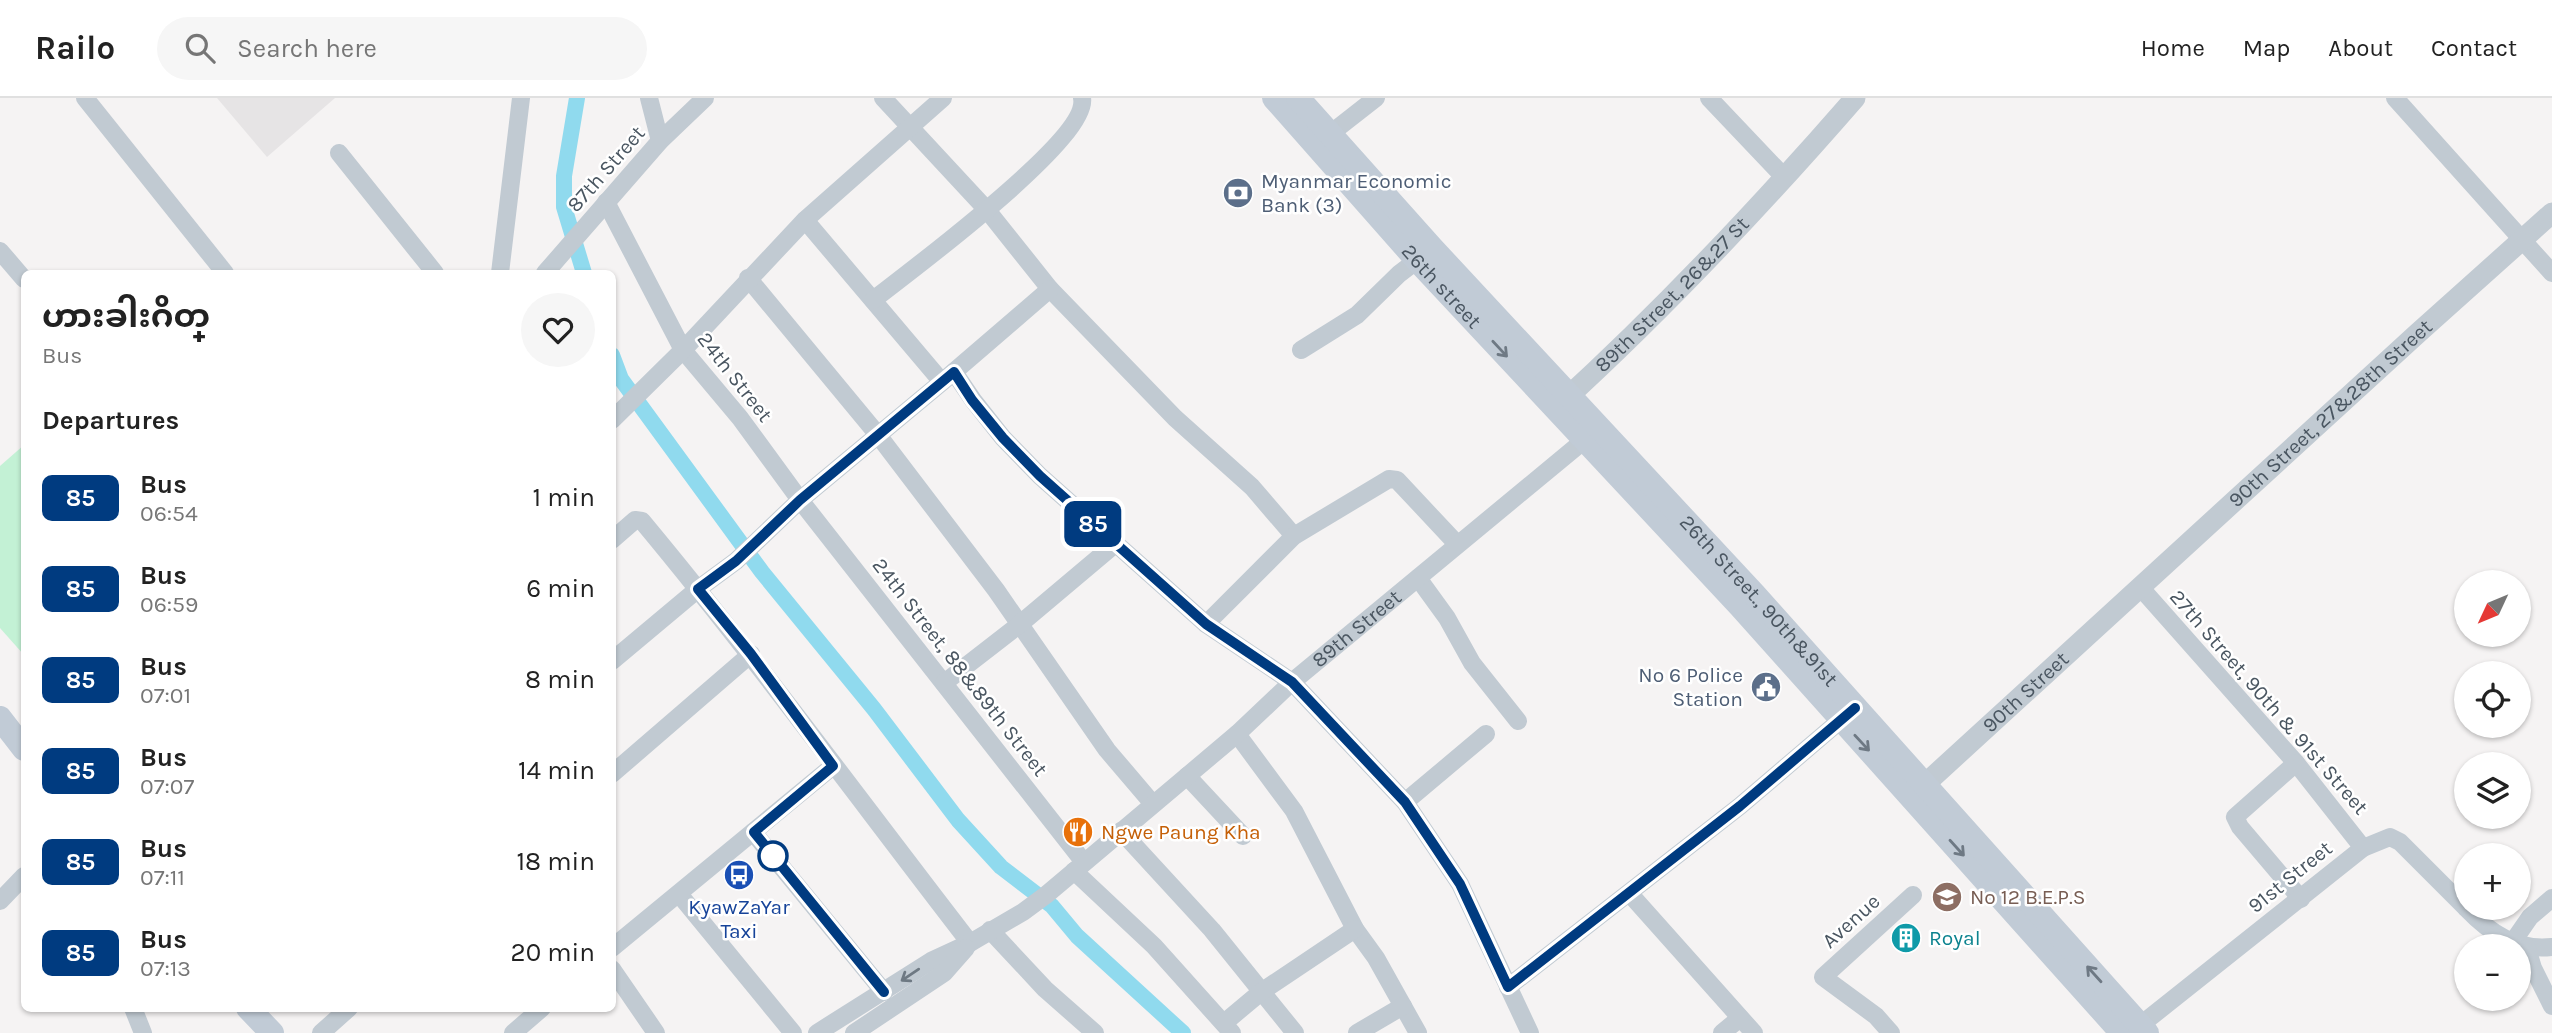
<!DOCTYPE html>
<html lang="en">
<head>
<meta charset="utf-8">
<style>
	:root { --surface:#fff; --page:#f6f6f6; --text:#222; --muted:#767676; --line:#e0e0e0 }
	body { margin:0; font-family:Karla,"Noto Sans Myanmar",sans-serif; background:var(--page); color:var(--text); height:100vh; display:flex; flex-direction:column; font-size:26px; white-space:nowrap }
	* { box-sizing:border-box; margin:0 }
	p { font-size:23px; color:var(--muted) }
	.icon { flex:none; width:38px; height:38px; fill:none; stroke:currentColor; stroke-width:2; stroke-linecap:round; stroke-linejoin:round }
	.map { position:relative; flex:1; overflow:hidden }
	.side { position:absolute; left:21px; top:172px; width:595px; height:742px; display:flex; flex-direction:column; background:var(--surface); border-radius:10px; box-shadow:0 2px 5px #0004 }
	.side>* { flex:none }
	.badge { padding:0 14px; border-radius:10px; font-size:24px; line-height:46px }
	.needle { width:46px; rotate:226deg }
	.fabs { position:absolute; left:2454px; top:472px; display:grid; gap:14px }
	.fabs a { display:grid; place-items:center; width:77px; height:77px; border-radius:50%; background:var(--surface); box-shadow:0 2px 5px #0004; font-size:35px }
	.map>.badge { position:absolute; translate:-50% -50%; box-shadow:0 0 0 4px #fff }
	h2 { padding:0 21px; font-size:26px; line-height:63px }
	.round { display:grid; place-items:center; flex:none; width:74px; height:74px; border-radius:37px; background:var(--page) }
	.summary { display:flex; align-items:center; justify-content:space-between; height:119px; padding:0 21px }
	h1 { font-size:33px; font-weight:700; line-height:52px }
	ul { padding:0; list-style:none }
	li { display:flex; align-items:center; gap:21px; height:91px; padding:0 21px }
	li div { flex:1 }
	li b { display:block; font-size:26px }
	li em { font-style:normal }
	li .badge { min-width:77px; font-weight:700; text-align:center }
	header { display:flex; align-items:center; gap:42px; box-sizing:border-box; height:98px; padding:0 35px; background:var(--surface); border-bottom:2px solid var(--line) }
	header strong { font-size:33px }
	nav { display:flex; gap:38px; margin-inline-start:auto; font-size:24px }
	.search { width:490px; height:63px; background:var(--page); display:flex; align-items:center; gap:18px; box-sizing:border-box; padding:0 24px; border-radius:38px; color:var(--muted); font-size:26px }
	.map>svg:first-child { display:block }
	.education { fill:#e6e4e5 }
	.green { fill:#c3f1d5 }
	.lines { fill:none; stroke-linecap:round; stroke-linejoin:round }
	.canal { stroke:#90daee; stroke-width:16 }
	.minor { stroke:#c1cad2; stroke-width:18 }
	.tertiary { stroke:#c1cad2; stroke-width:21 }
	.secondary { stroke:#c1cbd6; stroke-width:24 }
	.oneway { stroke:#6e7984 }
	.oneway2 { stroke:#6e7983 }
	.line-casing { stroke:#fff; stroke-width:16 }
	.line { stroke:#003b80; stroke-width:10 }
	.stop-dot { fill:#fff; stroke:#003b80; stroke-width:3.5 }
	.labels { text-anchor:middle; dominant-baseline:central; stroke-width:5; stroke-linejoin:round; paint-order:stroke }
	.street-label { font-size:21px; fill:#4a5661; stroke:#fff }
	.service-label { font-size:21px; fill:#4e5e75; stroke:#fff; text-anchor:start }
	.food-label { font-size:21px; fill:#c56008; stroke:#fff; text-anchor:start }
	.education-label { font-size:21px; fill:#785e54; stroke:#fff; text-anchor:start }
	.transit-label { font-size:21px; fill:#164399; stroke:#fff }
	.culture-label { font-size:21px; fill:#0d838f; stroke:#fff; text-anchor:start }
</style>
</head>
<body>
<header>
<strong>Railo</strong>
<div class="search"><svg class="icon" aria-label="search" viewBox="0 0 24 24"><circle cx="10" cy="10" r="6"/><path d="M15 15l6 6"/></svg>Search here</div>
<nav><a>Home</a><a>Map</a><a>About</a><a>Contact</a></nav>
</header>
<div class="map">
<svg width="2552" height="935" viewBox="0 0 2552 935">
	<rect width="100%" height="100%" fill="#f5f3f3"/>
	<path class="education" d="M217 0H335L267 59Z"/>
	<path class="green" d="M24 347V557L0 530V368Z"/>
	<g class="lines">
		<path class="canal" d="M577 0 564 78V109L584 175
			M612 257 621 281 762 474 874 611 958 722 1001 769 1052 808 1077 838 1183 935"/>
		<g class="minor">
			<path d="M85 0 225 175"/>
			<path d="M649 0 660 43"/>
			<path d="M883 0 987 112 1050 191 1175 320 1252 389 1294 438"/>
			<path d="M1709 0 1785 80"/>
			<path d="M2395 0 2552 175"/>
			<path d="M1321 43 1376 0"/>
			<path d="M339 55 435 175"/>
			<path d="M606 104 683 252 740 320 800 402 1083 763"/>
			<path d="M805 122 942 284"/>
			<path d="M0 153 24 181"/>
			<path d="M500 175 521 0"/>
			<path d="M545 175 660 43 705 0"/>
			<path d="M748 180 878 337 996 492 1107 652 1153 706"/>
			<path d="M873 202C909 174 1090 40 1082 0"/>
			<path d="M1301 252 1357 217 1399 176 1425 156"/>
			<path d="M954 274 973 302 1003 340 1040 378 1206 526 1292 584 1405 704 1460 786 1530 935"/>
			<path d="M612 322 683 252 805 122 943 0"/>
			<path d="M612 442 635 422 642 423C756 560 861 704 970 845"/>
			<path d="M1418 480 1447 520 1472 565 1518 623"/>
			<path d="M2140 489 2296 665 2363 750"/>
			<path d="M1206 526 1294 438 1389 381 1397 382 1457 446"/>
			<path d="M612 563 698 491 736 463 800 402 942 284 1050 191"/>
			<path d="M944 585 1020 526 1115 446"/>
			<path d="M1237 636 1294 713 1355 831 1376 860 1418 935"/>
			<path d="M2296 665 2235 719 2240 729 2301 801"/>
			<path d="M612 676 751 556"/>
			<path d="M1187 678 1243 738"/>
			<path d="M1405 704 1486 636"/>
			<path d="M1121 733 1212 832 1295 935"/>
			<path d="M753 734 884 894"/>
			<path d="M1074 773 1154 848 1232 935"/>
			<path d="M679 796 793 935"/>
			<path d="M1630 796 1754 935"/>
			<path d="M0 803 24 778"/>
			<path d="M2466 810C2490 835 2516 853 2552 849"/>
			<path d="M990 832 1045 891 1095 935"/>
			<path d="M2512 845 2530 819 2552 800"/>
			<path d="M612 850 833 668"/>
			<path d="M2527 850 2533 870 2552 908"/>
			<path d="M612 871 656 935"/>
			<path d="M1508 889 1740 708 1849 615"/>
			<path d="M133 910 143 935"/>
			<path d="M1224 925 1261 894 1355 831"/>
			<path d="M2133 933 2363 750 2390 739 2400 744 2466 810"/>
			<path d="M321 935 349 910"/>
			<path d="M513 935 542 910"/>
			<path id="s1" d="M817 935 931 863 970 845 1023 814 1046 797 1237 636 1292 584 1593 335"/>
			<path d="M854 935 944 875 966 850"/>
			<path d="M1357 935 1403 908"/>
			<path d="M1722 935 1740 920"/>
			<path d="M1891 935 1876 918 1823 879 1913 797"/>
		</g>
		<g class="tertiary">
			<path id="s2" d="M1559 307C1664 211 1762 107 1855 0"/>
			<path id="s3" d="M1912 698 2418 235 2552 115"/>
		</g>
		<g class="secondary">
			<path id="s4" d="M1274 0 1417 162 1740 508 2122 935"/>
			<path id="s5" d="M1298 0 1432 150 1754 496 2147 935"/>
			<path d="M0 620 24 651"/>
			<path d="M248 910 272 935"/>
		</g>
	</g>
	<defs><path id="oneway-shaft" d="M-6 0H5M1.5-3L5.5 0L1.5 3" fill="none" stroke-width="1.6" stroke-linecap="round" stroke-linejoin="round" transform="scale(1.75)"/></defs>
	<g class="oneway">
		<use href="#oneway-shaft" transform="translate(1500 251) rotate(47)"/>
		<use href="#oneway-shaft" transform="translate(1862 645) rotate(47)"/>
		<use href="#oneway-shaft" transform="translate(1957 750) rotate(48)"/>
		<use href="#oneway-shaft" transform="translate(2094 876) rotate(-132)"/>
	</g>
	<use class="oneway2" href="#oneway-shaft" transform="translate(910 877) rotate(146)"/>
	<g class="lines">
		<g class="line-casing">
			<path id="line" d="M884 894 754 734 833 668 751 556 698 491 736 463 800 402 954 274 972 302 1003 340 1040 378 1206 526 1292 584 1405 704 1460 786 1508 889 1740 708 1855 610"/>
		</g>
		<use href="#line" class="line"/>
	</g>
	<defs>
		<g id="bank-disc" transform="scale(1.575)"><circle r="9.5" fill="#5c6f8a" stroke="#fff"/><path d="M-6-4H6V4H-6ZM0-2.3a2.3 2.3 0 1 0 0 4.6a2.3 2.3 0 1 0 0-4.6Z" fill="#fff"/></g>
		<g id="civic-disc" transform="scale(1.575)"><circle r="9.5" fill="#5c6f8a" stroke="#fff"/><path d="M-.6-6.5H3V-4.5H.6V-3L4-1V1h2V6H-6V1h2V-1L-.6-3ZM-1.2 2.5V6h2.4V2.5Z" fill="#fff"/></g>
		<g id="restaurant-disc" transform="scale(1.575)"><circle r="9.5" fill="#e8710a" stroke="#fff"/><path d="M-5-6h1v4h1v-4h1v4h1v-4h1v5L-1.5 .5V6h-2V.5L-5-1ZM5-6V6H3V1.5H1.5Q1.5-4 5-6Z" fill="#fff"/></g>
		<g id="bus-disc" transform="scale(1.575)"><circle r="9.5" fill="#1a4fb4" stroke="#fff"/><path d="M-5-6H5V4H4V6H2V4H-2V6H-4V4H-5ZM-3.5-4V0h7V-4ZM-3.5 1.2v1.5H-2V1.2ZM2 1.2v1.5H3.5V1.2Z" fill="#fff"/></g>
		<g id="school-disc" transform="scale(1.575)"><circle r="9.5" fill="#8d6e63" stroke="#fff"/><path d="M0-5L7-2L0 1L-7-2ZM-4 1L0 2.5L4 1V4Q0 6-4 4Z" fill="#fff"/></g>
		<g id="building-disc" transform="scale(1.575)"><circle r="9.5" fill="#0f9aa8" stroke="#fff"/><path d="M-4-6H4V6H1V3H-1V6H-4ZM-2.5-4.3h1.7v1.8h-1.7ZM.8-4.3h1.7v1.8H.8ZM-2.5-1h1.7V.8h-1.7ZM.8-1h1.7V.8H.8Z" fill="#fff"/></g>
	</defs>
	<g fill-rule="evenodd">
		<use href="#bank-disc" x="1238" y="95"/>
		<use href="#civic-disc" x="1766" y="589"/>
		<use href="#restaurant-disc" x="1078" y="734"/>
		<use href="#bus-disc" x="739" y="777"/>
		<use href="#school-disc" x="1947" y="799"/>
		<use href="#building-disc" x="1906" y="840"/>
	</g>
	<circle class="stop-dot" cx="773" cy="758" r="14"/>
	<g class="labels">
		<g class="street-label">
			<text transform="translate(606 71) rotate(-49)">87th Street</text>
			<text stroke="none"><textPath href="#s4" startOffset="252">26th street</textPath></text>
			<text stroke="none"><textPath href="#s2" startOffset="158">89th Street, 26&amp;27 St</textPath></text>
			<text transform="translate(735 279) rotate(52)">24th Street</text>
			<text stroke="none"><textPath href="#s3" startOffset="567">90th Street, 27&amp;28th Street</textPath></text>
			<text stroke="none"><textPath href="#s5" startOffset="682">26th Street., 90th&amp;91st</textPath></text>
			<text stroke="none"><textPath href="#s1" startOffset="677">89th Street</textPath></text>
			<text transform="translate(960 569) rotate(52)">24th Street, 88&amp;89th Street</text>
			<text stroke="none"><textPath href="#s3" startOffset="154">90th Street</textPath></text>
			<text transform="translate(2269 604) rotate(49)">27th Street, 90th &amp; 91st Street</text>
			<text transform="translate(2290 779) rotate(-39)">91st Street</text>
			<text transform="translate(1851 823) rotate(-42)">Avenue</text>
		</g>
		<g class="service-label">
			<text x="1261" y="83">Myanmar Economic<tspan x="1261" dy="24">Bank (3)</tspan></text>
			<text x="1743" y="577" text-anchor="end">No 6 Police<tspan x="1743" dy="24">Station</tspan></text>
		</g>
		<g class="food-label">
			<text x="1101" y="734">Ngwe Paung Kha</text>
		</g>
		<g class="education-label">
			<text x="1970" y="799">No 12 B.E.P.S</text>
		</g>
		<g class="transit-label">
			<text x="739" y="809">KyawZaYar<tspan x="739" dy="24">Taxi</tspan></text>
		</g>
		<g class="culture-label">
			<text x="1929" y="840">Royal</text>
		</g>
	</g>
</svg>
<div class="fabs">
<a><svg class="needle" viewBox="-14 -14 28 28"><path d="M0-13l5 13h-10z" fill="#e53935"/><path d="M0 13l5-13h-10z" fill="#767676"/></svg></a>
<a><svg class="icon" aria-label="locate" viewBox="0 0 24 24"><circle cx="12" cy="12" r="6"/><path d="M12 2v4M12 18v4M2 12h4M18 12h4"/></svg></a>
<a><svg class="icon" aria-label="layers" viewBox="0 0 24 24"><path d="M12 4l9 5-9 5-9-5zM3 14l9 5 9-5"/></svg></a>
<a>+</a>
<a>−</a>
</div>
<b class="badge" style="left:1093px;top:426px;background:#003b80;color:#fff">85</b>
<section class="side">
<div class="summary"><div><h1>ဟားခါးဂိတ္</h1><p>Bus</p></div><a class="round"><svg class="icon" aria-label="heart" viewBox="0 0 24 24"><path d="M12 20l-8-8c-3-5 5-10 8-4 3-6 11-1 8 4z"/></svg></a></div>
<h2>Departures</h2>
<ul>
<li><span class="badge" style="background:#003b80;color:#fff">85</span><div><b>Bus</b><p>06:54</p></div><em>1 min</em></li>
<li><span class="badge" style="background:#003b80;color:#fff">85</span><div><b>Bus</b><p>06:59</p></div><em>6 min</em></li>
<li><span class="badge" style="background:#003b80;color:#fff">85</span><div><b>Bus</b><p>07:01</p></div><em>8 min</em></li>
<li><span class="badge" style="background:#003b80;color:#fff">85</span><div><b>Bus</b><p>07:07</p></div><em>14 min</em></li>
<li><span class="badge" style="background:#003b80;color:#fff">85</span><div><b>Bus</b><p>07:11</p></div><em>18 min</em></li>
<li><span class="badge" style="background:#003b80;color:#fff">85</span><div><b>Bus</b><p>07:13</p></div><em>20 min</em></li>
</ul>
</section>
</div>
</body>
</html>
